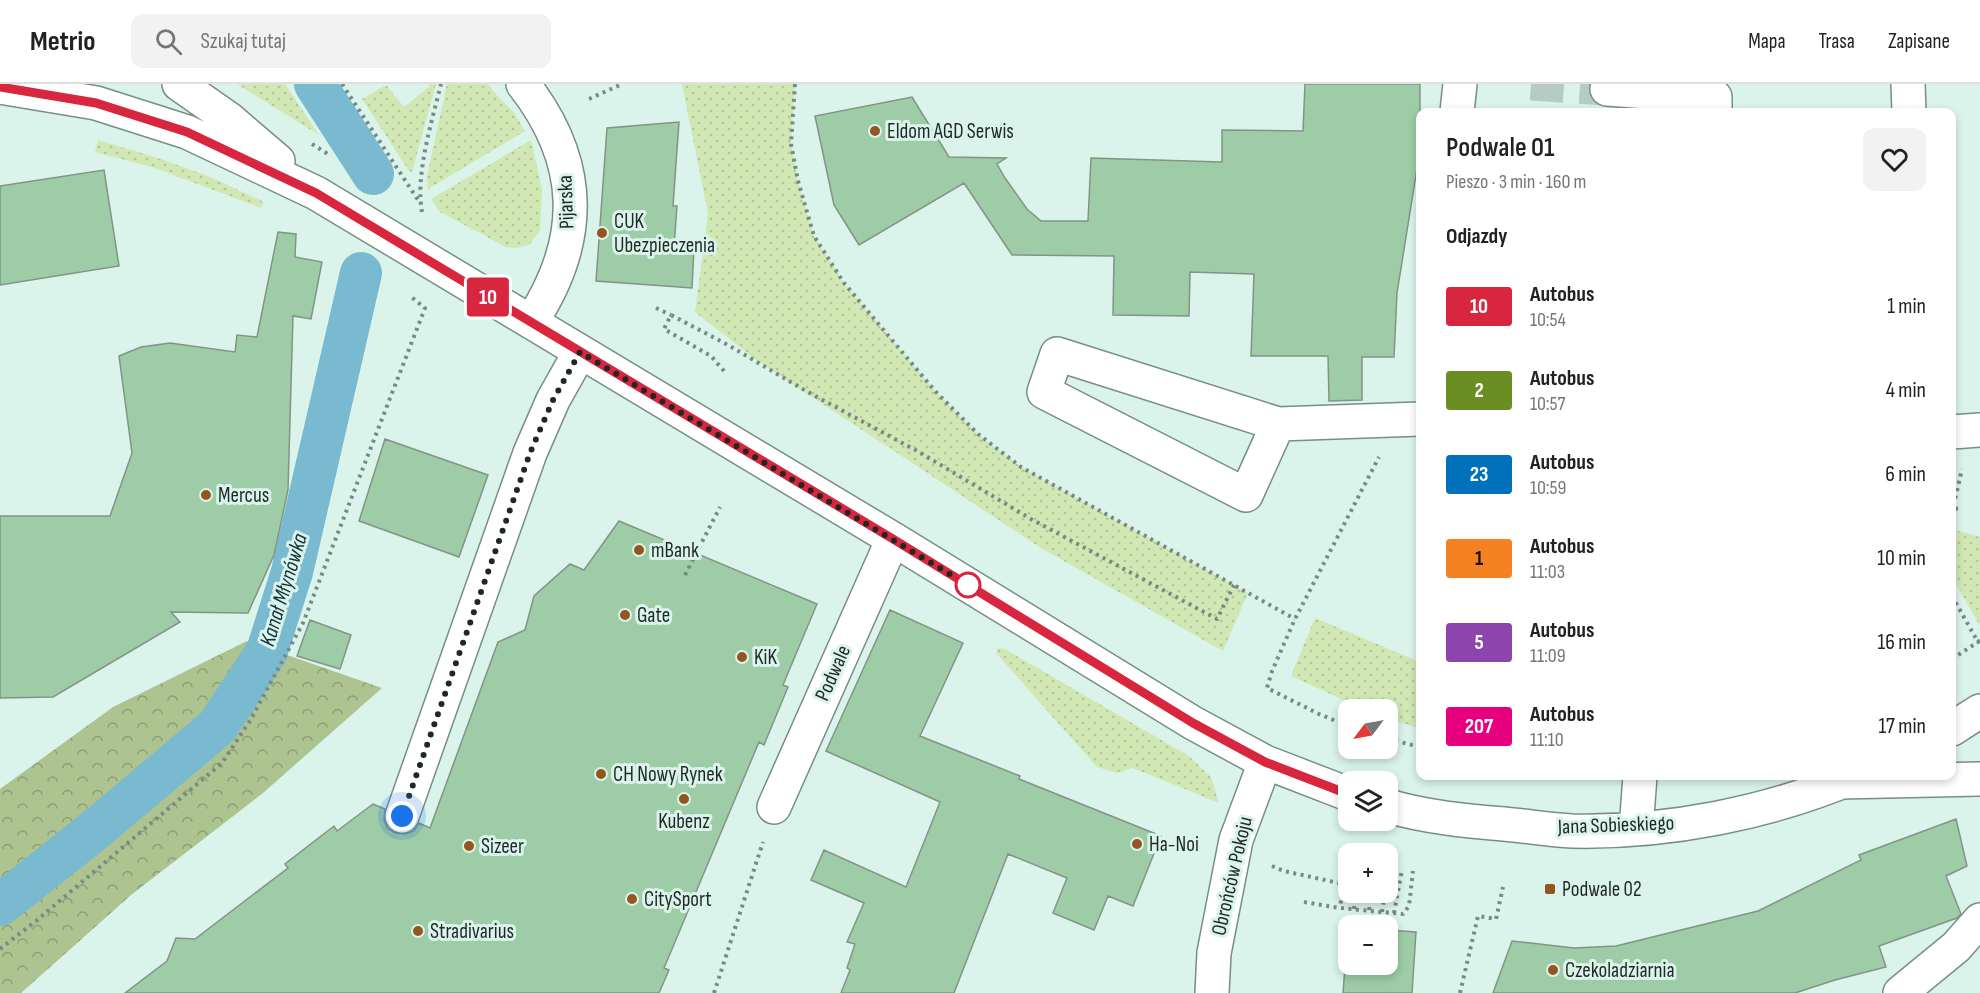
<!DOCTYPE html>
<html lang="pl">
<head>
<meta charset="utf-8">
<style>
	:root { --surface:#fff; --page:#f2f2f2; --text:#222; --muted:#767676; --line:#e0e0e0 }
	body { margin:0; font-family:"Sofia Sans Condensed",sans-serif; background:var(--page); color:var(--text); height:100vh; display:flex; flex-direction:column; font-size:22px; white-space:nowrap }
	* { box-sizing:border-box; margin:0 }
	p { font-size:20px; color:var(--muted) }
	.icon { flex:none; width:33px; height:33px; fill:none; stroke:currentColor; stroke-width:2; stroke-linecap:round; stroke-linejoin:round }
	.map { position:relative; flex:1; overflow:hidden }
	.drawer { position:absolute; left:1416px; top:24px; width:540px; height:672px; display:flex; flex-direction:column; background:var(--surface); border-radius:12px; box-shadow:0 3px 9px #0003 }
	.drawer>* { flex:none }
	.badge { padding:0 12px; border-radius:4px; font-size:21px; line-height:39px }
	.needle { width:39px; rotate:238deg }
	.controls { position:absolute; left:1338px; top:615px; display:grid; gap:12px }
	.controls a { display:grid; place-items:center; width:60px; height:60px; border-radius:12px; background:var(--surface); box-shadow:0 3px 9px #0003; font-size:30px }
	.you { position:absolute; width:30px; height:30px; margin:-15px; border:4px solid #fff; border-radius:50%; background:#1a73e8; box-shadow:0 0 0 9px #1a73e833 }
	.map>.badge { position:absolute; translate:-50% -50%; box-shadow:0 0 0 3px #fff }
	h2 { padding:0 30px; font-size:22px; line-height:54px }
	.round { display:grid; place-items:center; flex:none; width:63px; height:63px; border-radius:12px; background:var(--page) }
	.overview { display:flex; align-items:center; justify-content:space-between; height:102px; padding:0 30px }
	h1 { font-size:28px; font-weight:600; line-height:45px }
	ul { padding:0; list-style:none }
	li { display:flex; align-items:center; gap:18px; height:84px; padding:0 30px }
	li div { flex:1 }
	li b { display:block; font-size:22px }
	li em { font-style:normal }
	li .badge { min-width:66px; font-weight:700; text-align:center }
	header { display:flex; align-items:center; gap:36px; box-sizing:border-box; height:84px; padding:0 30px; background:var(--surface); border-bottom:2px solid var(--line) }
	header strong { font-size:28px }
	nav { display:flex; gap:33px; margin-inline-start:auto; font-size:21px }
	.search { width:420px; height:54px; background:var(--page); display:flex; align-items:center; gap:15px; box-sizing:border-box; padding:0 21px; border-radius:12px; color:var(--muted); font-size:22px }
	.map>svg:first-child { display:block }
	.grass { fill:url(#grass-dots) }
	.forest { fill:url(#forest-crowns) }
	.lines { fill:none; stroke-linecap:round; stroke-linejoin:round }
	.canal { stroke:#79bad0; stroke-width:42 }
	.building { fill:#9dcca6; stroke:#839486; stroke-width:1.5 }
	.minor-tunnel { stroke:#b5cbc4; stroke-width:33; stroke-dasharray:33 16; stroke-linecap:butt }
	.minor-casing { stroke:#778e87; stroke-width:36 }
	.path { stroke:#798a85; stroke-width:4; stroke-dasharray:3 4.5; stroke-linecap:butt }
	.minor { stroke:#fff; stroke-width:33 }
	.line-casing { stroke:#fff; stroke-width:14 }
	.line { stroke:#d7263d; stroke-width:9 }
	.walk { stroke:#1f2825; stroke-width:6; stroke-dasharray:0 10.8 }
	.poi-dot { fill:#95551f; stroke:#daf4ec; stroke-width:2 }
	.stop-dot { fill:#fff; stroke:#d7263d; stroke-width:3 }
	.labels { text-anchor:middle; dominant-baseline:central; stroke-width:6; stroke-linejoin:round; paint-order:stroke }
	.poi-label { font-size:21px; fill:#1f2825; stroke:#daf4ec; text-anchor:start }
	.street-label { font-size:21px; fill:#1f2825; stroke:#daf4ec }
	.water-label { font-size:22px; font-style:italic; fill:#11313b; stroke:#daf4ec }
</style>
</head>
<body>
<header>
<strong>Metrio</strong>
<div class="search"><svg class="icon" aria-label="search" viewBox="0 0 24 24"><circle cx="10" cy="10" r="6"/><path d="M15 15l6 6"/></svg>Szukaj tutaj</div>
<nav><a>Mapa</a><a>Trasa</a><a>Zapisane</a></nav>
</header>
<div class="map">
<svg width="1980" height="909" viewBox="0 0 1980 909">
	<defs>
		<pattern id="grass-dots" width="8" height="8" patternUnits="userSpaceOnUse" patternTransform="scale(1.5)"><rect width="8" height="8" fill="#d1e8b4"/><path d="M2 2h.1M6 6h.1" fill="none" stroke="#b3c79b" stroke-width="1.8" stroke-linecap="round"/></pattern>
		<pattern id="forest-crowns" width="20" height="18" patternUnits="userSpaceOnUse" patternTransform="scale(1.5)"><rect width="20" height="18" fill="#adc390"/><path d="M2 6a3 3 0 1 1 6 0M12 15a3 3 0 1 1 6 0" fill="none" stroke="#8c9e75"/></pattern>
	</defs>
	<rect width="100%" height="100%" fill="#daf4ec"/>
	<path class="grass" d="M237 0H285L319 51Z
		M428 0H436L412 88 409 87 362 15 386 1 404 23 430 2Z
		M447 0H488L500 15 513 27 525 47 428 105 427 92Z
		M682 0H795L791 60 798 97 814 152 844 199 935 307 978 350 1021 383 1248 509 1223 567 1041 464 759 278 695 228 708 129Z
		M98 56 155 73 208 92 264 118 261 124 152 83 95 68Z
		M531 56 542 106 540 147 529 161 516 164 506 163 440 128 431 115Z
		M1952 445 1980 453V542L1952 493Z
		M1315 534 1420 578V645L1388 634V626L1363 625 1291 592Z
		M998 564 1005 565 1189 672 1211 693 1219 719 1133 684 1117 689 1097 683 996 569Z"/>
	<path class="forest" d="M247 557 382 604 263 709 131 811 21 909H0V705L113 623Z"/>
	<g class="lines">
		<path class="canal" d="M315 0 373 90
			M0 821 96 745 217 643 267 567 292 488 361 189"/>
	</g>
	<path class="building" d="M1305 0H1420V66L1397 209 1394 273H1362V316L1329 317 1328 272H1251L1254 190 1190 188 1189 232 1113 231 1114 172 1012 171 964 99 859 161 834 121 815 32 912 13 949 73 1006 74 997 80 1005 94 1027 125 1041 137H1088L1091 74 1222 78V46L1303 47Z
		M679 38 673 122H677L674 163 694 164 692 204 596 197 607 44Z
		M104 86 119 182 0 201V102Z
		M278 148 296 150 295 173 322 178 311 235 293 232 288 406 274 471 248 529 171 528 180 538 53 613 0 614V432H110L132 369 119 272 141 263 170 259 235 268 237 251 257 253Z
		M385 355 488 391 459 473 359 437Z
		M619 437 817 520 783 601 788 603 764 661 759 658 664 884 669 886 659 909H125L167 877 176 854 195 855 288 784 285 780 334 742 337 747 373 720 385 725 384 736 387 744 395 749 406 750 414 747 419 739 430 744 498 558 525 546 534 512 570 480 584 486Z
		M890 526 963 559 920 652 1020 692 1019 695 1161 752 1133 822 1108 812 1094 846 1053 829 1067 794 1008 770 954 909H841L850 886 847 884 855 860 847 858 864 819 811 796 824 766 906 803 940 718 826 667Z
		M310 536 351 551 340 585 297 572Z
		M1956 735 1967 782 1946 792 1961 830 1957 834 1879 862 1886 883 1835 896 1795 909H1493L1512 857 1574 864 1616 862 1758 827 1861 776 1859 771Z
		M1348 843V880H1388V846L1416 848 1412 909H1343Z"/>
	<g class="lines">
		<path class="minor-tunnel" d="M1531 0 1607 5"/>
		<g class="minor-casing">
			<path id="minor" d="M179 0 229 35 278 77
				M523 0C584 78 585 156 531 238
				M1908 0 1909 28
				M0 3 96 19 187 48 316 109 893 455 1193 639 1265 678 1348 710
				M1607 5 1715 13V28
				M1457 28 1460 0
				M1278 340 1246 411 1044 308 1057 270 1278 340 1420 335
				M1952 348 1980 346
				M1952 645 1980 627
				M1840 698 1980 695
				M1388 722C1426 733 1465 737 1504 740 1527 742 1550 746 1572 747 1668 749 1769 729 1856 692
				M774 723 893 455
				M402 732 530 369 553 316 580 268
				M1636 745 1640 692
				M1212 909 1214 869 1236 756 1265 678
				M1900 909 1956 863 1980 836"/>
		</g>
		<path class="path" d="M342 0 420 119
			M795 0 791 60 798 97 814 152 844 199 935 307 978 350 1021 383 1295 535
			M589 15 622 0
			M312 60 331 72
			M422 128C415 91 432 37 441 0
			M656 224 671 231
			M724 287 711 272 664 245 671 231 728 261 806 307 919 368 1031 435 1217 535 1234 501
			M1958 425 1953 424 1962 385
			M685 491 720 423
			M1952 512 1978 558 1980 556
			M1952 575 1978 558
			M1348 642 1319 630 1267 604 1272 587 1295 535 1379 373
			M1388 655 1420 663
			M1272 782 1284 787 1343 800 1340 824
			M1388 786V784
			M1304 818 1340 824 1403 830 1409 822 1413 787
			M1354 825 1356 808
			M1369 826 1372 808
			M1382 828 1385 808
			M1394 829 1402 786
			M0 865 36 837 222 679 251 635 303 539 425 224 410 212
			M714 909 763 758
			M1460 909 1478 832 1496 835 1503 803"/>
		<use href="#minor" class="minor"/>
	</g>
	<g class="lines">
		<g class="line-casing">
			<path id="line" d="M0 3 96 19 187 48 316 109 893 455 1193 639 1265 678 1348 710"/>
		</g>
		<use href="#line" class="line"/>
		<path class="walk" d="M402 732 530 369 553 316 580 268 973 504 968 501"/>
	</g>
	<g class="poi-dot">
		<circle cx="875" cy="47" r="6"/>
		<circle cx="602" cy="149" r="6"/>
		<circle cx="206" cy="411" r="6"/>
		<circle cx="639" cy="466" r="6"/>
		<circle cx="625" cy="531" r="6"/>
		<circle cx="742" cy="573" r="6"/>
		<circle cx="601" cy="690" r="6"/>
		<circle cx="684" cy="715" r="6"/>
		<circle cx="1137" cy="760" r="6"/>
		<circle cx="469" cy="762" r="6"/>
		<rect x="1544" y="799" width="12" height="12" rx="3"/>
		<circle cx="632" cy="815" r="6"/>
		<circle cx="418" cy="847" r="6"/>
		<circle cx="1553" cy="886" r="6"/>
	</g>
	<circle class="stop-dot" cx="968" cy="501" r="12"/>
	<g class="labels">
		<g class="poi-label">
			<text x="887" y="47">Eldom AGD Serwis</text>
			<text x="614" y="137">CUK<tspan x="614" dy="24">Ubezpieczenia</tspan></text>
			<text x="218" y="411">Mercus</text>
			<text x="651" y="466">mBank</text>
			<text x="637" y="531">Gate</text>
			<text x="754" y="573">KiK</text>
			<text x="613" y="690">CH Nowy Rynek</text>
			<text x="684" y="737" text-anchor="middle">Kubenz</text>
			<text x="1149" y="760">Ha-Noi</text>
			<text x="481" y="762">Sizeer</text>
			<text x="1562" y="805">Podwale 02</text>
			<text x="644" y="815">CitySport</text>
			<text x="430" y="847">Stradivarius</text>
			<text x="1565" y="886">Czekoladziarnia</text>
		</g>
		<g class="street-label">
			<text transform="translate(566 118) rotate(-92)">Pijarska</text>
			<text transform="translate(833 589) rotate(-66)">Podwale</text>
			<text transform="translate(1616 741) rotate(-2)">Jana Sobieskiego</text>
			<text transform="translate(1232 792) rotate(-77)">Obrońców Pokoju</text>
		</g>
		<g class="water-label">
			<text transform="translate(284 506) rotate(-73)">Kanał Młynówka</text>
		</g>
	</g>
</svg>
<div class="controls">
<a><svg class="needle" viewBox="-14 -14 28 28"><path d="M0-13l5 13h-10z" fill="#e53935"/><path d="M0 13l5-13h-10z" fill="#767676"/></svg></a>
<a><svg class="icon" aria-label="layers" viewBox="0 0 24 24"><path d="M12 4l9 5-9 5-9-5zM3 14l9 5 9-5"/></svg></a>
<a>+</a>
<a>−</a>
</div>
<div class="you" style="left:402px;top:732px"></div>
<b class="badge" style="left:488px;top:213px;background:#d7263d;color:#fff">10</b>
<section class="drawer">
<div class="overview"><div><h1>Podwale 01</h1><p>Pieszo · 3 min · 160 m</p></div><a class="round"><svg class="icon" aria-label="heart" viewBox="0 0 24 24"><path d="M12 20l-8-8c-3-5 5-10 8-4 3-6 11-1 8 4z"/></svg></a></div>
<h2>Odjazdy</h2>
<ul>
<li><span class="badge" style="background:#d7263d;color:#fff">10</span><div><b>Autobus</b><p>10:54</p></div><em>1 min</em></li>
<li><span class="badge" style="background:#6b8e23;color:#fff">2</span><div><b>Autobus</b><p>10:57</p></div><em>4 min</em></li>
<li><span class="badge" style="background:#0072bc;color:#fff">23</span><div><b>Autobus</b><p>10:59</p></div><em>6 min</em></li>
<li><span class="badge" style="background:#f58220;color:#111">1</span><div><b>Autobus</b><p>11:03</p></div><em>10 min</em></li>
<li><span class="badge" style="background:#8e44ad;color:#fff">5</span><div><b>Autobus</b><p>11:09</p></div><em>16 min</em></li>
<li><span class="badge" style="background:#e6007e;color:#fff">207</span><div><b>Autobus</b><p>11:10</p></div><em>17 min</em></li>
</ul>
</section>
</div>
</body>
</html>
